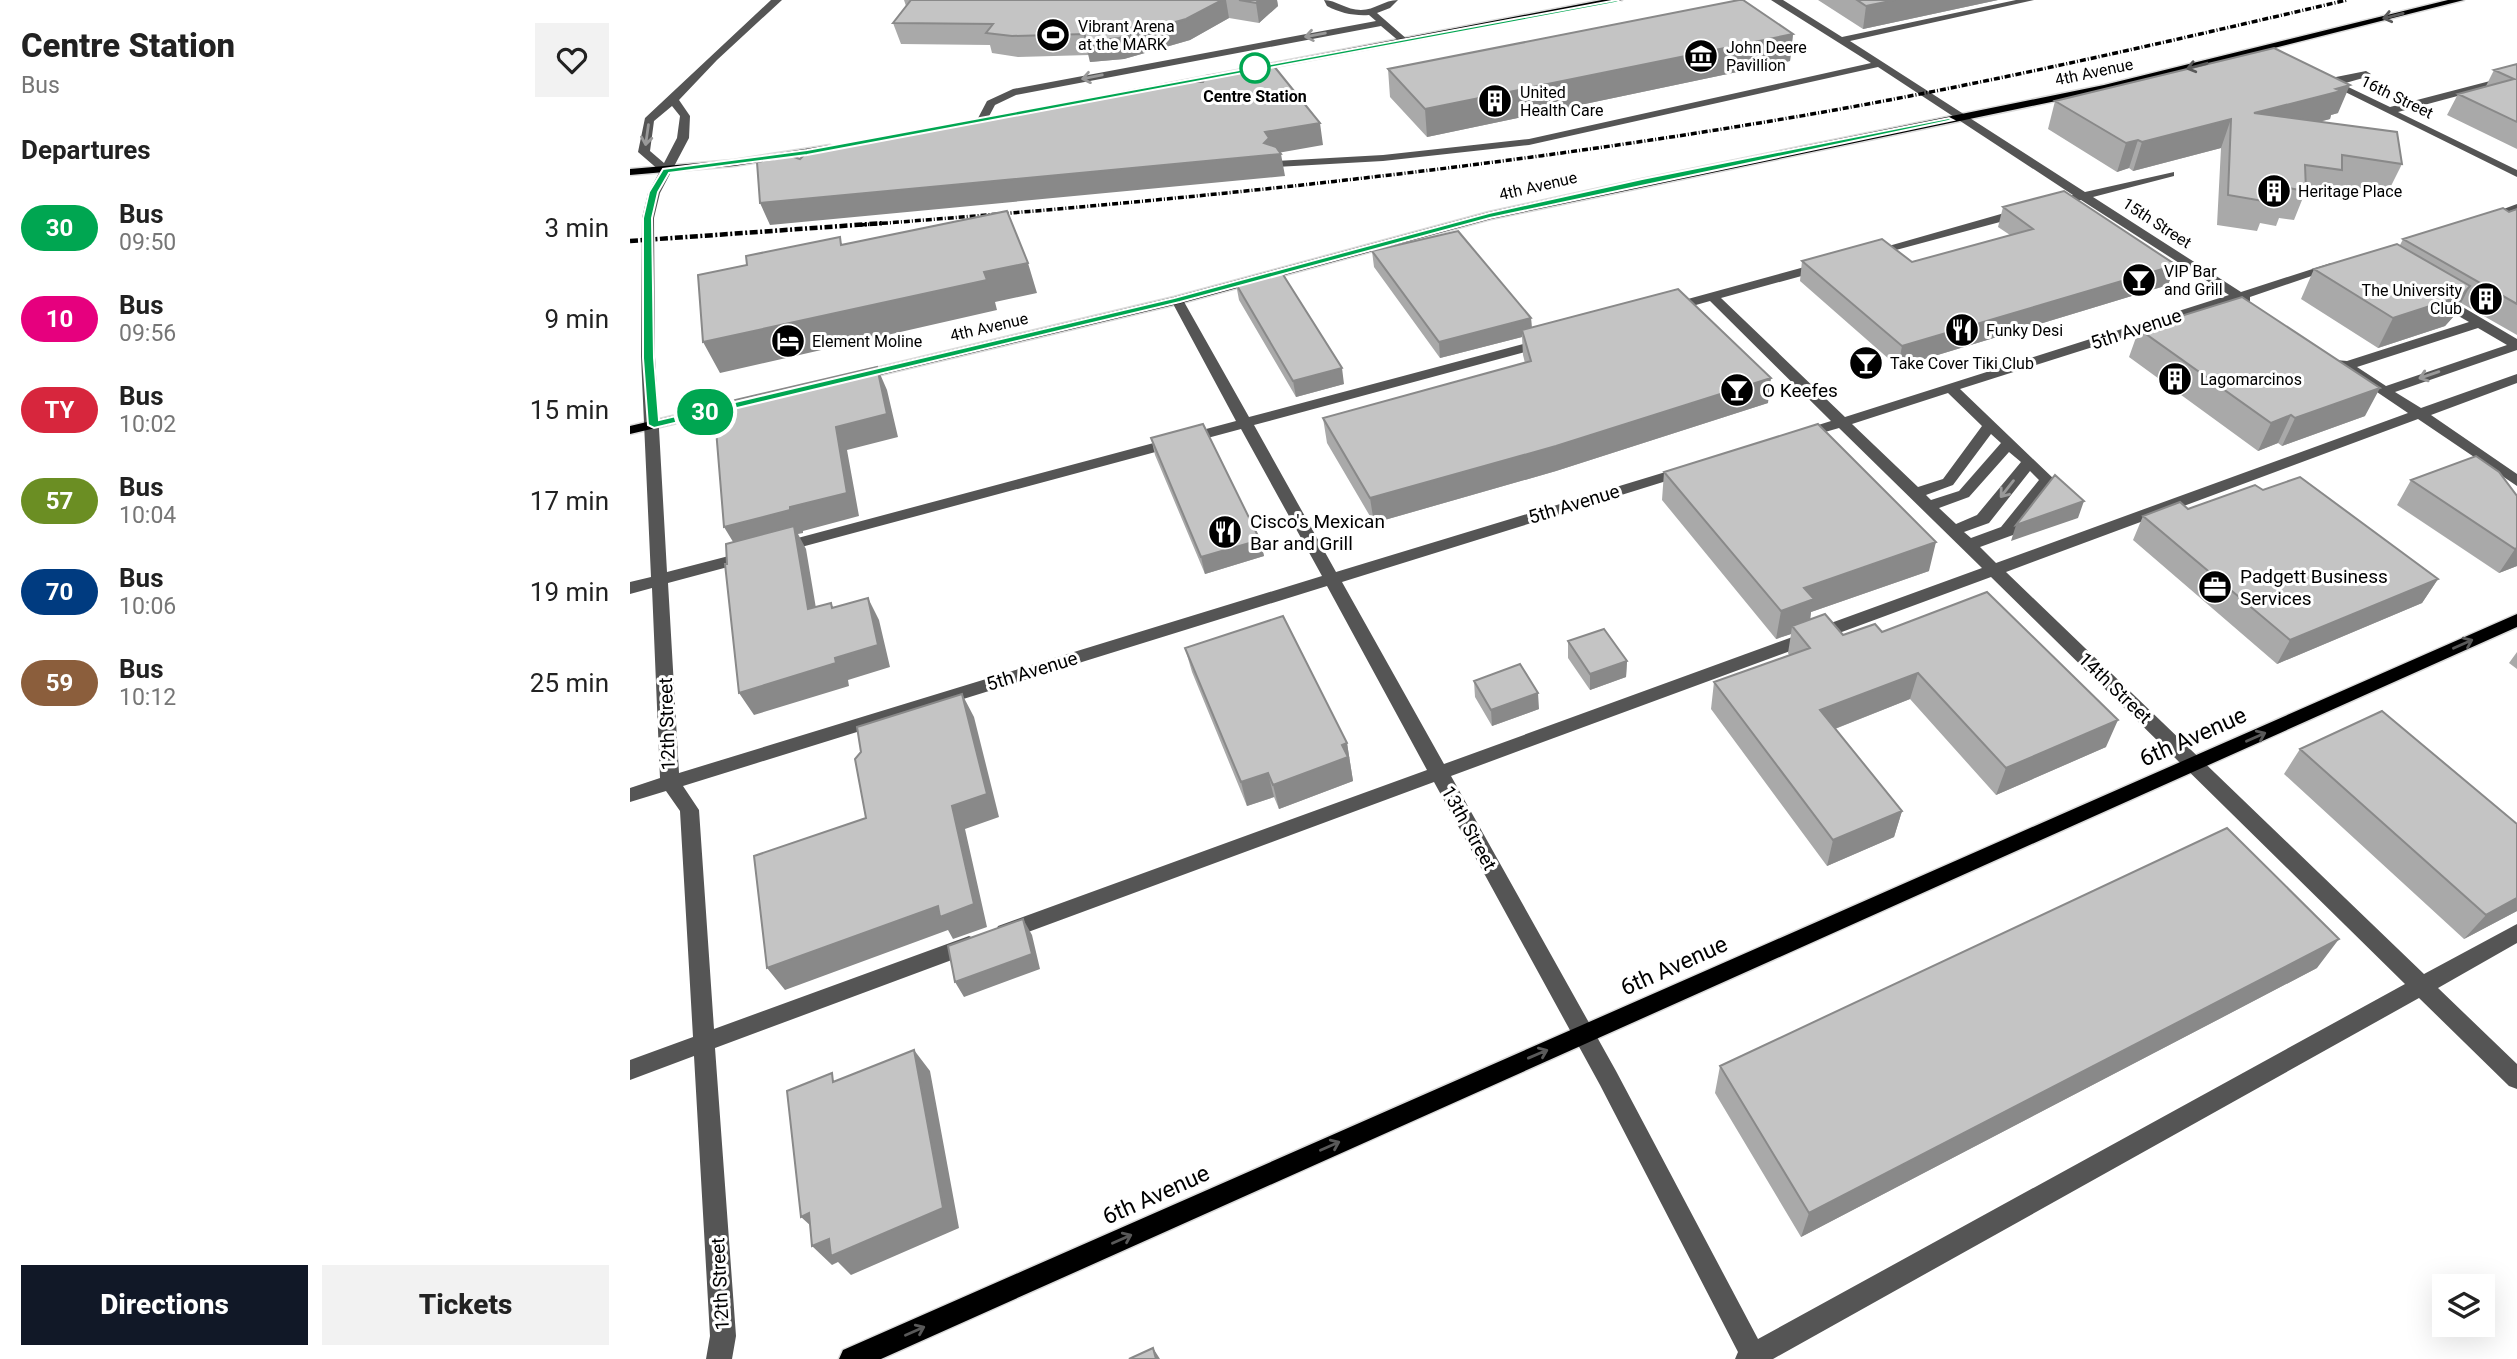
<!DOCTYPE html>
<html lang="en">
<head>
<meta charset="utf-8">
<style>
	:root { --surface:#fff; --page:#f2f2f2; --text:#222; --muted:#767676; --accent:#111827 }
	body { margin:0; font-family:Roboto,sans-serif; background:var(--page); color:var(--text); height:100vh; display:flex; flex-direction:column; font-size:26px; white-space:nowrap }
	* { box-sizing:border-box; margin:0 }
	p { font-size:23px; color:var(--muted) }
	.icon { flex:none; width:38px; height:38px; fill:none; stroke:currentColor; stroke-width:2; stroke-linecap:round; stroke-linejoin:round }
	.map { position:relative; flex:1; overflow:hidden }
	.drawer { display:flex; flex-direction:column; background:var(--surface); width:630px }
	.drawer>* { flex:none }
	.badge { padding:0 14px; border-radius:23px; font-size:24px; line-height:46px }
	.buttons { position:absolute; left:1802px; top:1274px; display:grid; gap:14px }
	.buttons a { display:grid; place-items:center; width:63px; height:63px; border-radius:0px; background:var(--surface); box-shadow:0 7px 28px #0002; font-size:35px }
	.map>.badge { position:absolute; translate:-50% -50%; box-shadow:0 0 0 4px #fff }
	h2 { padding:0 21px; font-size:26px; line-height:63px }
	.round { display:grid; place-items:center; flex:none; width:74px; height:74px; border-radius:0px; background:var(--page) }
	.overview { display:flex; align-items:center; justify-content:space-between; height:119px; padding:0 21px }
	h1 { font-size:33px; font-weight:800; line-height:52px }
	.primary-button { display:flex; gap:14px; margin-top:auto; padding:14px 21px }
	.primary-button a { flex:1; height:80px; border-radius:0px; background:var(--accent); color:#fff; font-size:28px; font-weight:800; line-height:80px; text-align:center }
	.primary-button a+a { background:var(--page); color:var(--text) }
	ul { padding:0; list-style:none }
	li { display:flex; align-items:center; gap:21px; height:91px; padding:0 21px }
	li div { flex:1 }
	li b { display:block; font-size:26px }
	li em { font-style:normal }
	li .badge { min-width:77px; font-weight:700; text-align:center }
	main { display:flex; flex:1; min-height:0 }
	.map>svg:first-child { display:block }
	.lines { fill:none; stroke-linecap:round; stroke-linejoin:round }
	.major-casing { stroke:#dbdbdb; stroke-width:3 }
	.minor { fill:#555; fill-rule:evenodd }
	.major { fill:#000; fill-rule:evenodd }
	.rail-far1 { stroke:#000; stroke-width:3.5; stroke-dasharray:6 2 1 2; stroke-linecap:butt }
	.rail { stroke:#000; stroke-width:4.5; stroke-dasharray:8 2.5 2 2.5; stroke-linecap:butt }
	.wall { fill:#a9a9a9 }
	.shaded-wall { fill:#898989 }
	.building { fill:#c4c4c4; stroke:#898989; stroke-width:2 }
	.oneway { stroke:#595959 }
	.oneway2 { stroke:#999 }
	.line { fill:#00a651; stroke:#fff; stroke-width:2 }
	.stop-dot { fill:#fff; stroke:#00a651; stroke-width:3.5 }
	.labels { text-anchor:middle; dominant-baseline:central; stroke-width:6; stroke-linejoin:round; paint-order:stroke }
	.far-poi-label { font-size:16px; fill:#000; stroke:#fff; text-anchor:start }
	.far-street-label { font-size:16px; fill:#000; stroke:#fff }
	.far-stop-label { font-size:16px; font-weight:bold; fill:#000; stroke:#fff }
	.street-label { font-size:19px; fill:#000; stroke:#fff }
	.poi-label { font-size:19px; fill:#000; stroke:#fff; text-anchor:start }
	.near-street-label { font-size:23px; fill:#000; stroke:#fff }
</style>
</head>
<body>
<main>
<section class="drawer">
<div class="overview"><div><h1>Centre Station</h1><p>Bus</p></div><a class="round"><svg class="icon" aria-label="heart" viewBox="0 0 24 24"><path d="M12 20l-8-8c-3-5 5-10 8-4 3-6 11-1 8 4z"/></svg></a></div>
<h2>Departures</h2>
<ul>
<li><span class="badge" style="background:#00a651;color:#fff">30</span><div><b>Bus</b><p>09:50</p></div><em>3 min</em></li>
<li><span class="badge" style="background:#e6007e;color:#fff">10</span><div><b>Bus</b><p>09:56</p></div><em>9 min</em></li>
<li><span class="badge" style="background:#d7263d;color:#fff">TY</span><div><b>Bus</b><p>10:02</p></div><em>15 min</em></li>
<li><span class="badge" style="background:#6b8e23;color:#fff">57</span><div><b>Bus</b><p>10:04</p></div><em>17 min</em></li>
<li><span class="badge" style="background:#003b80;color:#fff">70</span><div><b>Bus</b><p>10:06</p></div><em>19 min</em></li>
<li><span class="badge" style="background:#8b5e3c;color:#fff">59</span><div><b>Bus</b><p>10:12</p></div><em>25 min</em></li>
</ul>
<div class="primary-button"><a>Directions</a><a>Tickets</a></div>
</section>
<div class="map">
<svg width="1887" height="1359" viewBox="0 0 1887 1359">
	<rect width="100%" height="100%" fill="#fff"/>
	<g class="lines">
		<g class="major-casing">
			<path id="major" d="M972 0H992L540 87 535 84Z
				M1818 0H1834L1474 91 861 219 552 303 225 381 218 377 225 373 544 297 859 212 1012 179 1474 85Z
				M200 145 206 148 204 150 104 166 0 175V169L104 160Z
				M106 401 113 405 111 408 0 434V426Z
				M1887 614V627L251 1359H209L213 1350Z"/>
		</g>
		<path class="minor" d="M141 0H152L87 60 49 100 60 116 59 138 30 193 24 218 25 357 37 572 118 551 126 556 124 560 38 583 49 773 692 576 611 429 149 553 141 548 149 543 606 421 541 300 547 296 553 300 619 417 916 338 923 342 921 345 624 425 706 572 1052 467 1057 465 1064 470 1062 473 712 582 814 764 1352 568 1209 428 1171 439 1166 438 1164 435 1166 432 1201 421 1080 301 1041 312 1036 311V305L1189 263H1197V269L1091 298 1215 417 1599 295 1451 200 1418 207V201L1443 195 1248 67 899 145 753 161 646 167 640 164 646 161 753 155 899 139 1241 63 1141 0H1153L1212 37 1386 0H1404L1220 41 1455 192 1544 172V176L1463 197 1611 292 1701 263H1709L1711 266 1620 297V303L1608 301 1330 389 1425 480 1383 535 1350 547 1366 563 1778 413 1704 363 1706 360 1717 361 1839 322 1804 302V296H1814L1887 339V350L1765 392 1791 408 1887 374V383L1801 415 1887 474V486L1788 419 1376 572 1794 974 1887 924V943L1808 988 1887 1064V1089L1879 1086 1789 998 1143 1359H1105L1108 1352 970 1085 804 782 382 938 375 941 368 938 365 932 368 926 797 770 697 586 53 786 69 810 84 1029 339 936 346 939 349 945 346 951 85 1048 106 1336 102 1359H76L80 1336 64 1056 0 1080V1060L63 1037 50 811 36 791 0 802V788L30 778 22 588 0 594V582L21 577 11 357 12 218 18 193 30 171 8 152 15 118ZM42 106 50 116 47 138 34 163 20 151 24 121ZM1848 328 1877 345 1756 386 1727 367ZM1318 393 1352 426 1313 479 1288 487 1222 424ZM1361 434 1371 443 1329 491 1301 500 1296 495 1323 485ZM1379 452 1391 462 1347 515 1326 524 1309 508 1339 497ZM1400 471 1409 480 1371 527 1341 538 1334 532 1359 523ZM1361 577 1775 984 1128 1339 986 1071 821 776Z
			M694 0C706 0 716 10 731 10 745 10 754 0 768 0L760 8 747 13 778 40 770 42 751 26 386 95 365 105 356 122 347 120 357 101 383 89 746 21 739 15C724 16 710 13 697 6Z
			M1736 71 1741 74 1740 76 1712 84 1760 107 1887 74V80L1768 112 1887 170V177L1691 80Z
			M1887 204V212L1858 221 1852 217Z
			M1392 208 1398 212 1396 215 1240 257 1234 253Z"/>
		<use href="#major" class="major"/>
		<path class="rail-far1" d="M230 225C537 202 844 171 1147 120 1339 88 1528 44 1717 0"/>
		<path class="rail" d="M0 241 254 223"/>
	</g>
	<path class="wall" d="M274 0H647L648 6 629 23 599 18 560 40 494 59 460 62 459 55 388 57 362 53 360 45 271 44 263 23 276 6Z
		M1188 0H1368L1233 29Z
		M1163 34 1160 61 797 137 760 97 758 69Z
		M1887 64V149L1817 115 1828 94 1856 86 1864 70Z
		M1425 101 1708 113 1701 115 1700 119 1688 122 1772 164 1758 192 1706 185 1700 199 1674 195 1664 220 1649 218 1646 226 1630 223 1627 231 1587 225 1591 148 1503 171 1499 168 1487 172 1418 129Z
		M1373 207 1538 285 1268 367 1170 281 1172 261 1282 262 1380 235 1368 227Z
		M1887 209V335L1831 303 1824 316 1815 326 1748 348 1671 299 1684 269 1770 245 1773 239Z
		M742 251 901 318 902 328 1138 403 926 471 744 523 697 443 693 418 895 363 893 355 892 337 810 358 744 267Z
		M606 284 714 384 666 397 609 300Z
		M1509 329 1735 416 1652 446 1648 443 1628 451 1499 357Z
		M521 438 630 540 634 556 575 574 525 455Z
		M1034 472 1299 571 1181 612 1180 620 1213 635 1252 632 1476 747 1366 795 1280 699 1205 729 1272 811 1264 837 1197 866 1081 709 1084 682 1159 655 1158 653 1161 634 1146 639 1032 500Z
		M1781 480 1887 496V566L1869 573 1767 505Z
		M1633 490 1808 579 1792 603 1647 664 1503 540 1513 516 1558 509Z
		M938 641 997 661 996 677 960 690 938 658Z
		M555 648 717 743 723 781 649 809 644 797 617 806 562 672Z
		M1887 652V669L1879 663Z
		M844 681 909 709 862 726 845 697Z
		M1670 749 1887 824V911L1834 939 1654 774Z
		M1687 968 1171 1237 1085 1093 1090 1066Z"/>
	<path class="shaded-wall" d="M592 0H596L599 18 560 40 494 59 460 62 455 42Z
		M629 0H647L648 6 629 23 626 3Z
		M1265 0H1368L1233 29 1236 6Z
		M1163 34 1160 61 797 137 795 109Z
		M1720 85 1708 113 1701 115 1700 119 1614 142 1624 113Z
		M1601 119 1591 148 1503 171 1512 142Z
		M690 123 693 145 642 154H651L655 176 140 225 130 203 634 143 635 132Z
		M1508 140 1499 168 1487 172 1496 143Z
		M398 263 407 293 365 302 367 310 90 373 73 342 354 272Z
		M1546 265 1538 285 1268 367 1272 346Z
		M1840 286 1824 316 1815 326 1748 348 1763 318Z
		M901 318 902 334 892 330V337L810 358 809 342Z
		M247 367 257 390 268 437 217 450 229 516 173 531V533L168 534 176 549 190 632 108 550 94 527 160 507 206 427Z
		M712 368 714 384 666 397 663 381Z
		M1141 378 1138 403 926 471 744 523 740 498Z
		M1750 388 1735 416 1652 446 1665 418Z
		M1661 415 1648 443 1628 451 1641 423Z
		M1454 501 1448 518 1381 541 1386 525Z
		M630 540 634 556 575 574 571 557Z
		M1306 542 1299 571 1181 612 1179 628 1162 626 1161 634 1146 639 1151 611 1174 588Z
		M1887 548V566L1869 573 1885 549Z
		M1808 579 1792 603 1647 664 1660 640Z
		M238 598 249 620 260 667 218 680 219 686 124 715 109 693 205 658Z
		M997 661 996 677 960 690V674Z
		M1288 673 1280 699 1184 737 1190 710Z
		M908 693 909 709 862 726 861 710Z
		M332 694 344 717 369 817 335 829 357 927 323 939 318 930 155 990 137 968 322 806Z
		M1488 720 1476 747 1366 795 1376 768Z
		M717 743 723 781 649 809 643 785 712 745Z
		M638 773 644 797 617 806 611 782Z
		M1272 811 1264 837 1197 866 1203 840Z
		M1887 898V911L1834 939 1856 915Z
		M393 919 402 935 410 969 334 997 325 982Z
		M1709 939 1687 968 1171 1237 1179 1213Z
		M284 1050 300 1071 329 1228 221 1275 208 1262 202 1265 182 1246Z
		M179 1213 192 1236 171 1217Z
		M523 1348 530 1359H526Z"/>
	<path class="building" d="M281 0H592L556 19 489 38 455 42V34L382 36 356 33 363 24 263 23Z
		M609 0H629L626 3Z
		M1109 0H1113L1163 34 795 109 758 69Z
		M1227 0H1265L1236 6Z
		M1644 48 1720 85 1706 89 1711 91 1624 113 1767 132 1772 164 1712 155V170L1675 165 1676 191 1658 188V197L1639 194V202L1598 195 1601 119 1512 142 1508 140 1496 143 1425 101Z
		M1887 64V122L1828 94 1884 79 1864 70Z
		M643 65 690 123 635 132 639 138 634 143 646 147 651 154 130 203 127 162 161 156 170 159 177 152 561 79 565 82H573L576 76Z
		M1434 191 1546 265 1272 346 1172 261 1252 239 1282 262 1403 229 1373 207Z
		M1873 208 1879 212 1887 209V304L1773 239Z
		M377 211 398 263 354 272 357 280 73 342 68 275 117 265 116 256 210 237 211 245Z
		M828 231 901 318 809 342 742 251Z
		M1767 244 1840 286 1831 296 1763 318 1684 269Z
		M652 273 712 368 663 381 606 284Z
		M1048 289 1141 378 926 446 740 498 693 418 901 361 892 330Z
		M1612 297 1750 388 1665 418 1661 415 1641 423 1509 329Z
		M247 367 257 414 206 427 217 493 160 507V510L94 527 84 405Z
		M573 424 630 540 571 557 521 438Z
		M1188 424 1306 542 1174 588 1184 599 1151 611 1034 472Z
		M1846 456 1869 472 1887 496V548L1885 549 1781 480Z
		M1425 475 1454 501 1386 525Z
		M1670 477 1808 579 1660 640 1513 516 1550 502 1558 509 1625 485 1633 490Z
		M164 526 178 609 201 603 202 608 238 598 248 645 205 658 206 663 109 693 95 564H97L96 544Z
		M1357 592 1488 720 1376 768 1288 673 1190 710 1272 811 1203 840 1084 682 1180 648 1162 626 1195 614 1213 635 1245 624 1252 632Z
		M653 616 717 743 712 745 718 757 643 785 638 773 611 782 555 648Z
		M974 629 997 661 960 674 938 641Z
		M890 664 908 693 861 710 844 681Z
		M332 694 357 794 322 806 344 904 310 917 308 906 137 968 124 856 236 818 225 759 231 752 227 727Z
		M1752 711 1887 824V898L1856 915 1670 749Z
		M1597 828 1709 939 1179 1213 1090 1066Z
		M393 919 402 954 325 982 318 946Z
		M284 1050 313 1208 201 1256 199 1239 182 1246 179 1213 171 1217 157 1091 202 1073 203 1082Z
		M523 1348 526 1359H499Z"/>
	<defs><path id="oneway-shaft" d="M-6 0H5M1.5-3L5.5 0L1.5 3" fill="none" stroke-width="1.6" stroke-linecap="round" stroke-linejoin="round" transform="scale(1.75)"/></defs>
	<g class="oneway">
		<use href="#oneway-shaft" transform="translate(1763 16) rotate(166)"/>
		<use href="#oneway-shaft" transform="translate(1567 66) rotate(165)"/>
		<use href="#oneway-shaft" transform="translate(1833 644) rotate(-24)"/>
		<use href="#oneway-shaft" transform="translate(1626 737) rotate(-24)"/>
		<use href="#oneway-shaft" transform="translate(908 1054) rotate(-23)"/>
		<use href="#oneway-shaft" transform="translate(700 1146) rotate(-24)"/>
		<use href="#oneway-shaft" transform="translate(492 1239) rotate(-24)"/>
		<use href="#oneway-shaft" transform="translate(285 1331) rotate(-24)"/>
	</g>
	<g class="oneway2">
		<use href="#oneway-shaft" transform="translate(685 35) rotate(170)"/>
		<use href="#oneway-shaft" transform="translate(462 77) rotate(169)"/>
		<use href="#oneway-shaft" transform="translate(17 135) rotate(98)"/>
		<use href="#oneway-shaft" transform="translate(1799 375) rotate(161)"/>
		<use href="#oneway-shaft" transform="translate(1377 489) rotate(128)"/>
	</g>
	<path class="line" d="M987 0 990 2 177 155 39 173 28 192 22 218 24 358 29 420 544 298 859 213 1012 179 1319 118 1323 120 860 218 550 302 24 428 18 425 13 358V218L19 192 33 169 177 150Z"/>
	<defs>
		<g id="stadium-disc" transform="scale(1.75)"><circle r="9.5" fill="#000" stroke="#fff"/><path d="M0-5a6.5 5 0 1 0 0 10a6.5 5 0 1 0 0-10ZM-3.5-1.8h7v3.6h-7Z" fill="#fff"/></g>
		<g id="museum-disc" transform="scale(1.75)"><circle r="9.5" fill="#000" stroke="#fff"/><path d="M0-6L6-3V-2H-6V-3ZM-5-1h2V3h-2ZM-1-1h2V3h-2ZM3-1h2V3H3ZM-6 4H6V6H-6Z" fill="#fff"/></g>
		<g id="building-disc" transform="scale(1.75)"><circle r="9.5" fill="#000" stroke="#fff"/><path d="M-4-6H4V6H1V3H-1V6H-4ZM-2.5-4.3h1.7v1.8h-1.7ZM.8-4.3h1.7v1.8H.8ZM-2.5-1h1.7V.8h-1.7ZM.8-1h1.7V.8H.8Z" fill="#fff"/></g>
		<g id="bar-disc" transform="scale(1.75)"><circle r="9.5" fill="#000" stroke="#fff"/><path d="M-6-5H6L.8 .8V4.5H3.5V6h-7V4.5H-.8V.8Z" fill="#fff"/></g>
		<g id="restaurant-disc" transform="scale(1.75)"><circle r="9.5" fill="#000" stroke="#fff"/><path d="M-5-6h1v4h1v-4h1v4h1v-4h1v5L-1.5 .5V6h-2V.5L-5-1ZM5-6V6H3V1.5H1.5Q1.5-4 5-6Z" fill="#fff"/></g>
		<g id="hotel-disc" transform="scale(1.75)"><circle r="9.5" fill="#000" stroke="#fff"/><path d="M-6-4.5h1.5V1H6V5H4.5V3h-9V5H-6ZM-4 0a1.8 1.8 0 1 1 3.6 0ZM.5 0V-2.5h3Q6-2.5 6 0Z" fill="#fff"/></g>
		<g id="office-disc" transform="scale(1.75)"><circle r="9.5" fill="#000" stroke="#fff"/><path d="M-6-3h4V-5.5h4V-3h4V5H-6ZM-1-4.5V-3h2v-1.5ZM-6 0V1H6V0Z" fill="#fff"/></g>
	</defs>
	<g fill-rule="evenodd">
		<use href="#stadium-disc" x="423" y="35"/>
		<use href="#museum-disc" x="1071" y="56"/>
		<use href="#building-disc" x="865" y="101"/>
		<use href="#building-disc" x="1644" y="191"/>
		<use href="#bar-disc" x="1509" y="280"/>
		<use href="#building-disc" x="1856" y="299"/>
		<use href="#restaurant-disc" x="1332" y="330"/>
		<use href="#hotel-disc" x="158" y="341"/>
		<use href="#bar-disc" x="1236" y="363"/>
		<use href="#building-disc" x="1545" y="379"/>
		<use href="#bar-disc" x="1107" y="390"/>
		<use href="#restaurant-disc" x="595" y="532"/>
		<use href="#office-disc" x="1585" y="587"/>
	</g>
	<circle class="stop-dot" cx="625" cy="68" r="14"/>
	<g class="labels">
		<g class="far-poi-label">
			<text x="448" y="26">Vibrant Arena<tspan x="448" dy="18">at the MARK</tspan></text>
			<text x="1096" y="47">John Deere<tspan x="1096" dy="18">Pavillion</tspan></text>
			<text x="890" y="92">United<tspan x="890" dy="18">Health Care</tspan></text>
			<text x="1668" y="191">Heritage Place</text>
			<text x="1534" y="271">VIP Bar<tspan x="1534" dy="18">and Grill</tspan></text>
			<text x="1832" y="290" text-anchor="end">The University<tspan x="1832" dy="18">Club</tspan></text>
			<text x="1356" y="330">Funky Desi</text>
			<text x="182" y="341">Element Moline</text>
			<text x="1260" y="363">Take Cover Tiki Club</text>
			<text x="1570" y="379">Lagomarcinos</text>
		</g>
		<g class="far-street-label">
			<text transform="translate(1464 72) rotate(-12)">4th Avenue</text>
			<text transform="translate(1767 97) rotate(26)">16th Street</text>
			<text transform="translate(908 186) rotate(-13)">4th Avenue</text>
			<text transform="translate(1527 223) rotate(33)">15th Street</text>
			<text transform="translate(359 327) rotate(-13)">4th Avenue</text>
		</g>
		<g class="far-stop-label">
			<text x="625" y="96">Centre Station</text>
		</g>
		<g class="street-label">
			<text transform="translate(1506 329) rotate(-18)">5th Avenue</text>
			<text transform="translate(944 504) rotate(-17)">5th Avenue</text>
			<text transform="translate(402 671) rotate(-17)">5th Avenue</text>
			<text transform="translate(1485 688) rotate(44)">14th Street</text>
			<text transform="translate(37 724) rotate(-92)">12th Street</text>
			<text transform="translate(839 828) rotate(61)">13th Street</text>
			<text transform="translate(90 1284) rotate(-93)">12th Street</text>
		</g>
		<g class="poi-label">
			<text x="1132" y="390">O Keefes</text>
			<text x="620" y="521">Cisco's Mexican<tspan x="620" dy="22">Bar and Grill</tspan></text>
			<text x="1610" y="576">Padgett Business<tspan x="1610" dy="22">Services</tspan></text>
		</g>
		<g class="near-street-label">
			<text transform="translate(1563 737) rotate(-24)">6th Avenue</text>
			<text transform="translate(1044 966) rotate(-24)">6th Avenue</text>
			<text transform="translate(526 1195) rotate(-24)">6th Avenue</text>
		</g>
	</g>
</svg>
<div class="buttons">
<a><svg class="icon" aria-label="layers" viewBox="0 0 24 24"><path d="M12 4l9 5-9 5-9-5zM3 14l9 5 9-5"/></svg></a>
</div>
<b class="badge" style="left:75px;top:412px;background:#00a651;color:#fff">30</b>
</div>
</main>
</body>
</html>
